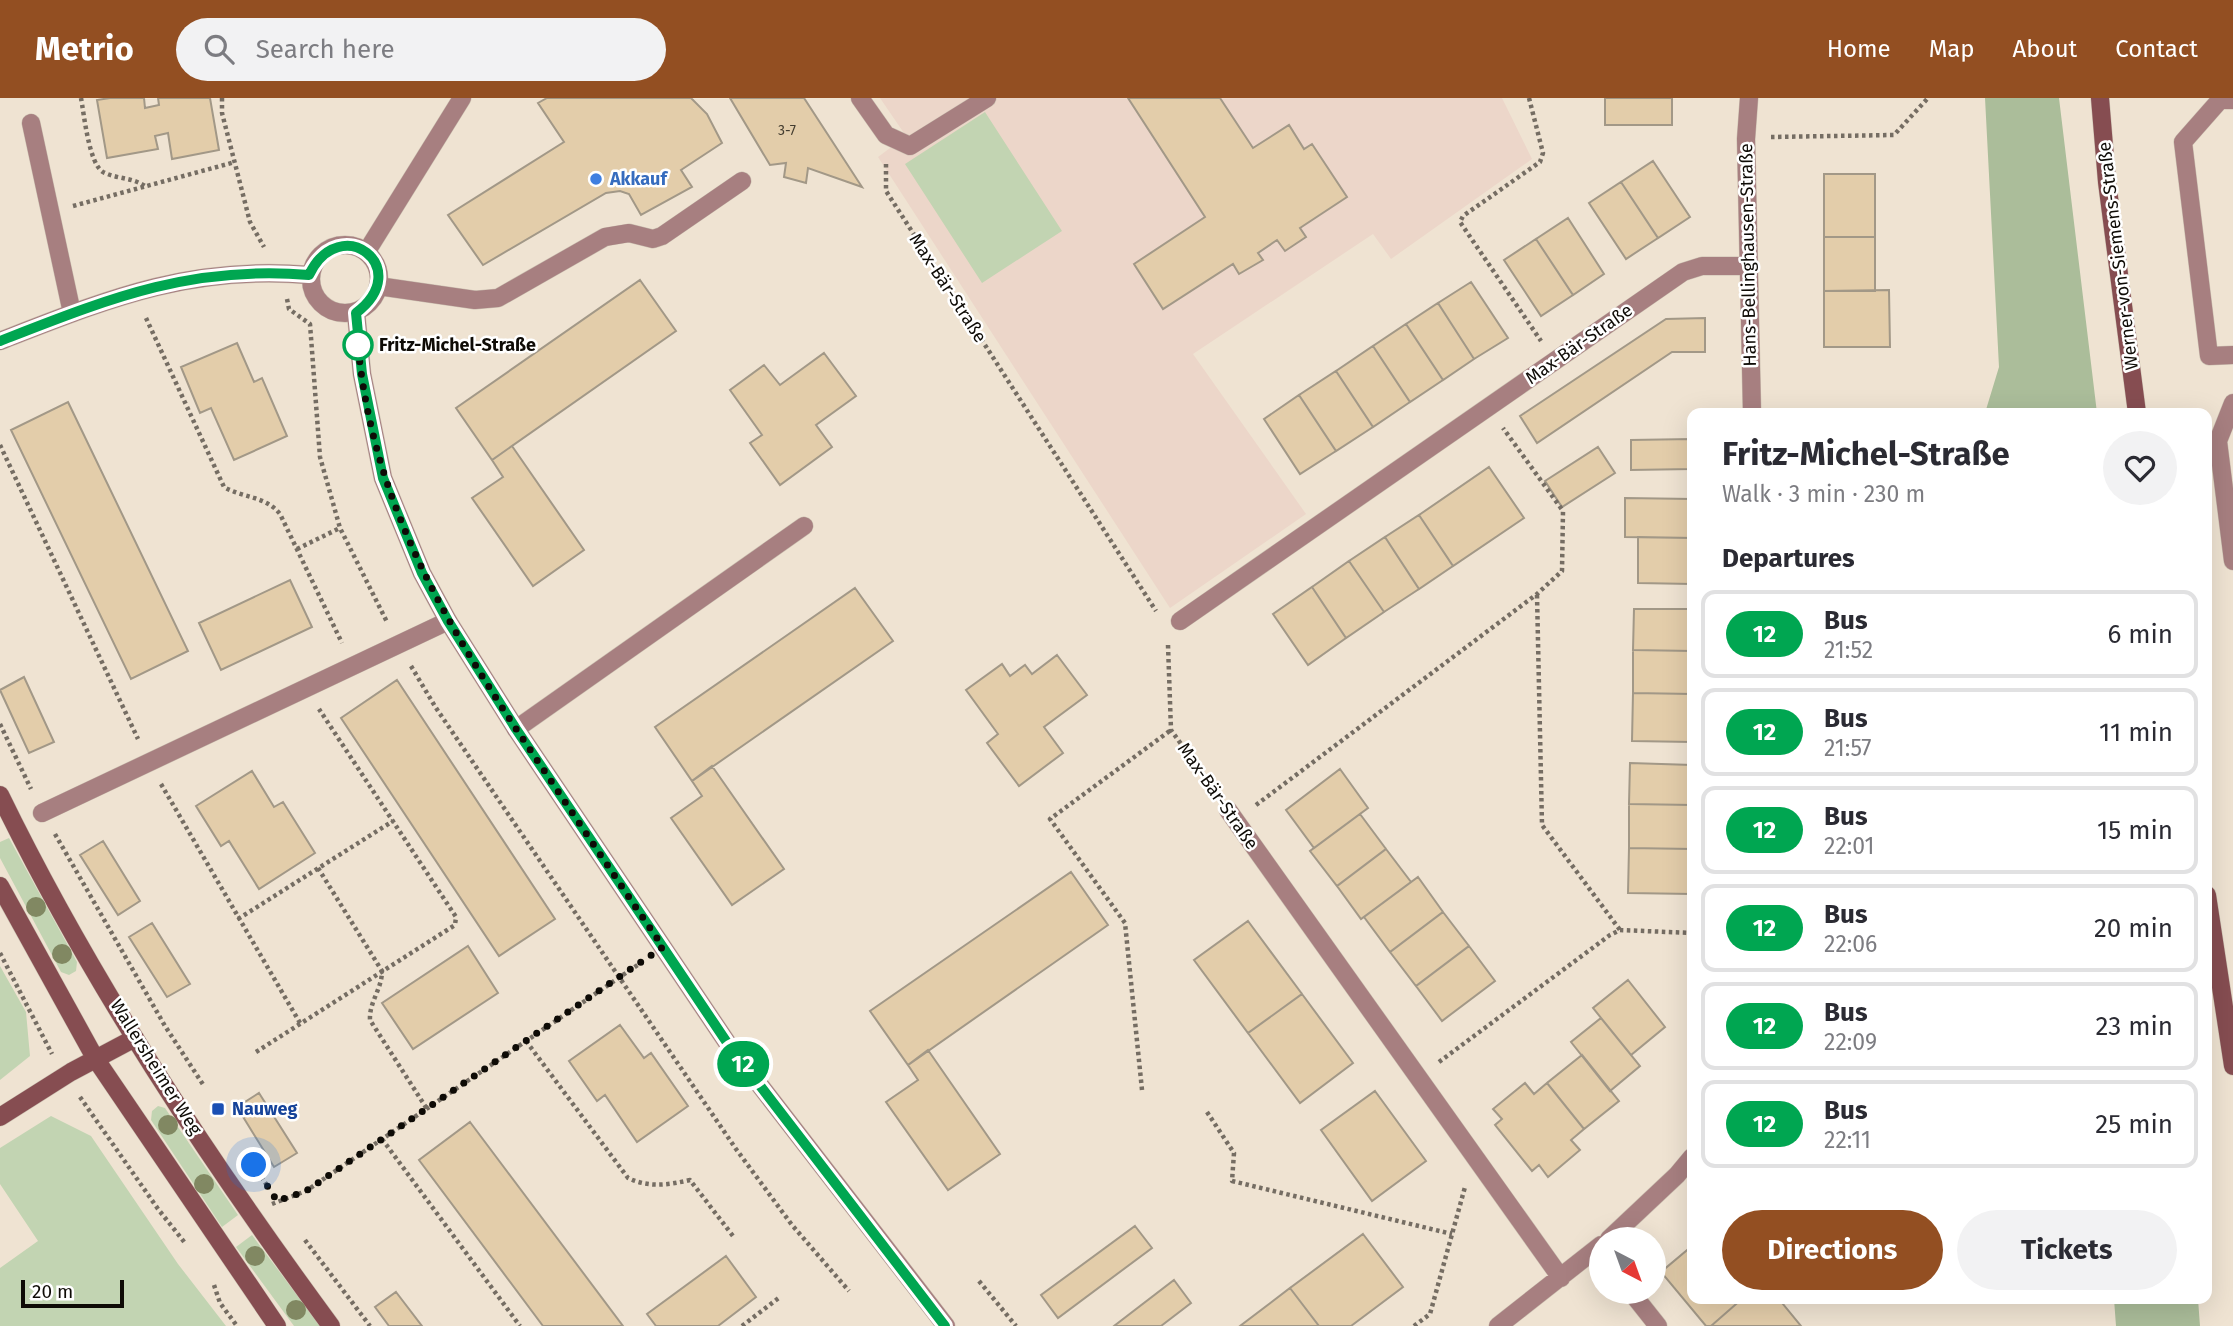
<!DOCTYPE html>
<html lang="en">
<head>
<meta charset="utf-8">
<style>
	:root { --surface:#fff; --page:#f2f2f3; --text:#2b2b33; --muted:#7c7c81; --line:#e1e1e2; --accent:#934f22 }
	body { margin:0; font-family:"Fira Sans",sans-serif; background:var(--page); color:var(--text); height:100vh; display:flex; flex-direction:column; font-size:26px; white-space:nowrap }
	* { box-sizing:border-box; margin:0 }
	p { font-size:23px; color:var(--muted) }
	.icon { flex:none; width:38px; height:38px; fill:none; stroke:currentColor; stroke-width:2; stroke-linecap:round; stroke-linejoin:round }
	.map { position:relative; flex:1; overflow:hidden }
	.details { position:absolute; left:1687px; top:310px; width:525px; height:896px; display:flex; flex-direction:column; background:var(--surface); border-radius:14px; box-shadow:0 7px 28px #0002 }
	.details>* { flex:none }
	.badge { padding:0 14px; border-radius:23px; font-size:24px; line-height:46px }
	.needle { width:46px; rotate:139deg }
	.buttons { position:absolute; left:1589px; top:1129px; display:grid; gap:14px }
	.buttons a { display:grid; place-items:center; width:77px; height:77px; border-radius:50%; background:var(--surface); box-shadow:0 7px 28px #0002; font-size:35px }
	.scale { position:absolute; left:21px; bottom:18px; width:103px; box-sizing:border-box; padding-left:7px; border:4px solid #0e0b06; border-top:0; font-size:19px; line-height:24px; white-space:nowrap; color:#0e0b06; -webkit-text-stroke:5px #fff; paint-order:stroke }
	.you { position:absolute; width:35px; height:35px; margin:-18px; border:5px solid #fff; border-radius:50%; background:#1a73e8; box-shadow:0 0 0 10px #1a73e833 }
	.map>.badge { position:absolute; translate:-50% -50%; box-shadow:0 0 0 4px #fff }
	h2 { padding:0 35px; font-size:26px; line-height:63px }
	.round { display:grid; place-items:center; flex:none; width:74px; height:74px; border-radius:37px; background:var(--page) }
	.summary { display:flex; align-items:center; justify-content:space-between; height:119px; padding:0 35px }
	h1 { font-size:33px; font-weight:700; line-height:52px }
	.action { display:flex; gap:14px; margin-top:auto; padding:14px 35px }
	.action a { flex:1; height:80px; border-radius:42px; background:var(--accent); color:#fff; font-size:28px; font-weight:700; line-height:80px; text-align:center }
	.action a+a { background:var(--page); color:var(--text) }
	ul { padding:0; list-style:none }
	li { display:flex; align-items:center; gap:21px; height:88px; margin:0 14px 10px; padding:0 21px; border:4px solid var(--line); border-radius:14px }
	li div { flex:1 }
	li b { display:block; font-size:26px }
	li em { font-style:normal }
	li .badge { min-width:77px; font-weight:700; text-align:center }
	header { display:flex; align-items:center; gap:42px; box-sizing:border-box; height:98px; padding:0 35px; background:var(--accent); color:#fff }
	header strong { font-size:33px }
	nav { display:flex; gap:38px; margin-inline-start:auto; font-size:24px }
	.search { width:490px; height:63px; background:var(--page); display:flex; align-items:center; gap:18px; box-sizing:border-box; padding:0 24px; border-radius:38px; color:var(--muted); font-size:26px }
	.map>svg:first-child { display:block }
	.education { fill:#ecd6c9 }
	.green { fill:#c2d4b2 }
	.forest { fill:#abbd9a }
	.building { fill:#e3cdaa; stroke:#a29887; stroke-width:2 }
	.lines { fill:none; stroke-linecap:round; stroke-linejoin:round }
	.lane-casing { stroke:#cbc0b1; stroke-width:19 }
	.street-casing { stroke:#cbc0b1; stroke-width:19 }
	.secondary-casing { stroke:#cbc0b1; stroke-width:19 }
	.path { stroke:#756d63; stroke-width:4.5; stroke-dasharray:3.5 3.5; stroke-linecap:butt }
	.lane { stroke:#a77f80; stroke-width:18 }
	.street { stroke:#a77f80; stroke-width:18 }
	.secondary { stroke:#864d51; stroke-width:18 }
	.tree { fill:#818862 }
	.line-casing { stroke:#fff; stroke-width:16 }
	.line { stroke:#00a651; stroke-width:10 }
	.walk { stroke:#0e0b06; stroke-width:7; stroke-dasharray:0 12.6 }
	.shop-dot { fill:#3f7fe0; stroke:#fff; stroke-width:2.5 }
	.stop-dot { fill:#fff; stroke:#00a651; stroke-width:3.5 }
	.transit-dot { fill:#1a4fb4; stroke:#fff; stroke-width:2.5 }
	.labels { text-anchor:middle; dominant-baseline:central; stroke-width:5; stroke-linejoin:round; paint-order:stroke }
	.number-label { font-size:14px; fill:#433c2f }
	.shop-label { font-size:18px; font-weight:bold; fill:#366cbe; stroke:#fff; text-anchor:start }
	.street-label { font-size:18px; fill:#0e0b06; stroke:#fff }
	.stop-label { font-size:18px; font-weight:bold; fill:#0e0b06; stroke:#fff; text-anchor:start }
	.transit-label { font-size:18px; font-weight:bold; fill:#164399; stroke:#fff; text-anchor:start }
</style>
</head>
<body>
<header>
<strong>Metrio</strong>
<div class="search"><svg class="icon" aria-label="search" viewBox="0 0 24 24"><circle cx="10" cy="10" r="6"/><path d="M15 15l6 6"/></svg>Search here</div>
<nav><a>Home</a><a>Map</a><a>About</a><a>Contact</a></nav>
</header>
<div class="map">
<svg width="2233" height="1228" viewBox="0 0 2233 1228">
	<rect width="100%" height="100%" fill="#efe3d2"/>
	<path class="education" d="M880 0H1502L1532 61 1391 161 1373 136 1193 256 1306 416 1170 510 878 59 906 38Z"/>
	<path class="green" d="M985 14 1062 133 982 185 905 66Z
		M9 740 77 864 76 873 69 877 61 874 0 760V744Z
		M0 868 26 914 30 958 0 982Z
		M158 1008 165 1010 238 1117 222 1129 151 1022 152 1013Z
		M51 1018 91 1038 178 1166 226 1228H0V1170L38 1143 0 1086V1050Z
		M252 1137 320 1228H294L236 1149Z"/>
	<path class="forest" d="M1985 0H2059L2097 315H1985L1999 269Z
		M2114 1201H2198L2200 1228H2116Z"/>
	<path class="building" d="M110 0H144L145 10 159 7 158 0H210L219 52 172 61 168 35 155 38 158 51 107 60 97 2Z
		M547 0H691L707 16 722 45 681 72 692 89 641 117 629 96 620 93 606 95 483 167 448 117 564 44 538 5Z
		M730 0H804L862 89 808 70 806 85 784 79 786 65 770 67Z
		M1128 0H1220L1253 50 1289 27 1304 51 1312 46 1347 99 1300 130 1306 139 1285 153 1277 142 1258 155 1263 162 1239 176 1233 166 1163 211 1134 166 1205 119Z
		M1605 0H1672V27H1605Z
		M1653 63 1690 119 1658 140 1621 84Z
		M1824 76H1875V139H1824Z
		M1621 84 1658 140 1626 161 1589 105Z
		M1568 120 1604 176 1573 197 1536 141Z
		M1824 139H1875V193H1824Z
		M1536 141 1573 197 1541 218 1504 162Z
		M640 182 676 233 492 362 456 310Z
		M1471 184 1508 240 1474 261 1438 205Z
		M1889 192 1890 249H1824V193Z
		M1438 205 1474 261 1443 282 1406 226Z
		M1705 220V254H1672L1537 345 1520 318 1666 221Z
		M1406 226 1443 282 1410 304 1373 248Z
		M237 245 254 284 262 280 287 338 234 362 211 310 200 315 181 269Z
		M1373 248 1410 304 1373 329 1336 273Z
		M824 255 856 298 816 327 832 349 780 387 750 345 762 337 730 292 764 267 780 287Z
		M1336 273 1373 329 1336 353 1299 297Z
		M1299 297 1336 353 1300 376 1264 321Z
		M68 304 188 553 131 581 11 332Z
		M1980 312V315H1846Z
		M1692 341V371L1631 372V342Z
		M512 348 584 452 533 488 472 400 503 379 492 362Z
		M1598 349 1615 375 1562 409 1545 383Z
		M1489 369 1524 420 1453 468 1419 417Z
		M1625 400 1692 401V440L1625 439Z
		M1419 417 1453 468 1419 491 1385 439Z
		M1385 439 1419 491 1384 514 1349 463Z
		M1638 439 1692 440V486L1638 485Z
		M1349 463 1384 514 1346 540 1312 489Z
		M290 482 312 529 221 572 199 525Z
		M1312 489 1346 540 1308 567 1273 516Z
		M855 490 893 543 692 683 655 629Z
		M1634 511H1692V553L1633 552Z
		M1633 552 1692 553V596L1633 595Z
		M1057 557 1087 597 1044 629 1063 655 1019 688 987 645 998 636 966 592 1002 566 1010 578 1025 567 1032 576Z
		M24 579 54 644 29 655 0 592Z
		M397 582 555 821 499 858 341 620Z
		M1633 595 1692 596V644L1632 643Z
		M1630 665 1692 667V707L1629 706Z
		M712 668 784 771 732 807 671 720 702 698 692 683Z
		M1340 671 1368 710 1314 750 1286 712Z
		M252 673 274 709 283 704 315 755 259 791 229 743 221 748 196 708Z
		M1629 706 1692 707V751L1629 750Z
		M1360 716 1386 751 1337 788 1310 753Z
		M103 743 140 803 118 817 80 757Z
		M1629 750 1692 751V796L1628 795Z
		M1386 751 1411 784 1361 821 1337 788Z
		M1071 774 1108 827 908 967 870 913Z
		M1418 779 1443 814 1390 854 1364 819Z
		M1443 814 1469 848 1416 888 1390 854Z
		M1248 823 1302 896 1248 935 1194 862Z
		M152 825 190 886 167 899 129 839Z
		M468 848 498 895 413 951 382 905Z
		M1469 848 1495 883 1442 923 1416 888Z
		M1628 882 1665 929 1631 957 1593 910Z
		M1302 896 1353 965 1300 1005 1248 935Z
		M1601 920 1640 968 1610 993 1571 944Z
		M620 927 644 960 651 955 688 1008 637 1044 605 997 597 1003 569 963Z
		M928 952 1000 1056 948 1092 886 1004 918 982 908 967Z
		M1582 957 1619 1003 1584 1031 1547 985Z
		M1525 985 1534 996 1547 985 1584 1031 1571 1042 1580 1052 1548 1079 1539 1067 1532 1073 1495 1027 1502 1021 1493 1011Z
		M1375 993 1426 1063 1372 1103 1321 1032Z
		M259 995 297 1055 274 1069 237 1009Z
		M470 1024 623 1228H543L419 1062Z
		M1135 1128 1152 1150 1058 1220 1041 1197Z
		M1363 1136 1403 1189 1351 1228H1319L1290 1190Z
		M1692 1148V1200H1743L1711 1228H1706L1661 1174Z
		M726 1158 756 1199 718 1228H656L647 1216Z
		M1174 1182 1191 1205 1161 1228H1114Z
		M1290 1190 1319 1228H1240Z
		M396 1194 422 1228H389L375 1209Z
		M1743 1200H1778L1801 1228H1711Z"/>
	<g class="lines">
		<g class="lane-casing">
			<path id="lane" d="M860 0 886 37 910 48 987 0
				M2233 2H2220L2183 44 2209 258 2233 257
				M31 25 72 215
				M378 188 475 202 498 200 605 139 629 135 653 141 662 138 742 83
				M2233 305 2218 343 2233 463
				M516 631 804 428
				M42 715 448 523"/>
		</g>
		<g class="street-casing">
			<path id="street" d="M1749 0 1746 41 1752 315
				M311 181a34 34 0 1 1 68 0a34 34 0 1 1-68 0Z
				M367 153 462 0
				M356 215 362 276 383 380 422 475 448 523 516 631 728 946 946 1228
				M0 243C108 201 189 167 309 177
				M1180 523 1683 174 1702 168H1748
				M1228 712 1561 1180
				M1609 1141 1677 1077 1692 1059
				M1631 1194 1658 1228
				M1498 1228 1601 1147"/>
		</g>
		<g class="secondary-casing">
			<path id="secondary" d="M2100 0 2107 84 2137 315
				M0 697C91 884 208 1061 331 1228
				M0 788 95 960 277 1228
				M2207 797 2233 968
				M0 1019 71 974 135 940"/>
		</g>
		<path class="path" d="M81 0C84 16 89 66 103 74 116 81 131 79 145 88
			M222 0V15L250 124 264 149
			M1529 0 1543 55 1540 64 1463 118 1460 124 1541 243
			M1771 39 1894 37 1928 0
			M886 66V93L1156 513
			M73 108 235 64
			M287 201 289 211 310 226 320 359 340 430 387 524
			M146 220 224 389C243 400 266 398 280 416L342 545
			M0 347 138 641
			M297 451 340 430
			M1537 497 1542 727 1620 832
			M1168 547 1171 632 1214 692
			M411 568 436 610 736 1051 792 1127 849 1193
			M0 626 31 691
			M161 686 300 925
			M1256 707 1537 496 1562 473 1563 413 1503 330
			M55 736 165 928 204 988
			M318 770 382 873C382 891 369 904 370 922L427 1011
			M238 821 393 723
			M0 855 52 956
			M526 943 628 1080C649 1090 668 1087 690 1082L733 1138
			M256 954 455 827 456 819 319 611
			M1439 964 1610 837 1620 832 1692 835
			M1142 992 1125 825 1050 721 1171 632
			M80 999 158 1111 185 1145
			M1207 1014 1234 1055 1232 1083 1452 1136
			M382 1041 520 1228
			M246 1055 268 1089
			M272 1106 306 1093 642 864
			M305 1142 370 1228
			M979 1183 1016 1228
			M214 1187 220 1205 237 1228
			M742 1228 780 1199
			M1414 1228 1430 1216 1465 1089"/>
		<use href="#lane" class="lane"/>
		<use href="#street" class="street"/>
		<use href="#secondary" class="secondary"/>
	</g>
	<g class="tree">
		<circle cx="36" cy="809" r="10"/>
		<circle cx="62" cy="856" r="10"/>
		<circle cx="168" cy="1027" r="10"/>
		<circle cx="204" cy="1086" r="10"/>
		<circle cx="255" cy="1158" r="10"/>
		<circle cx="296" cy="1212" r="10"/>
	</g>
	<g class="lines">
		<g class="line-casing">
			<path id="line" d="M0 243C108 201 190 167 309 177 340 112 416 170 356 215L362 276 383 380 422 475 448 523 516 631 728 946 945 1228"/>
		</g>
		<use href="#line" class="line"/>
		<path class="walk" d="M254 1067 277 1103 306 1093 663 849C621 788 580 726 539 665 450 533 373 410 358 247"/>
	</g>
	<circle class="shop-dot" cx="596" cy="81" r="7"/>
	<circle class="stop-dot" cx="358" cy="247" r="14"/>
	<rect class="transit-dot" x="211" y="1004" width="14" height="14" rx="3.5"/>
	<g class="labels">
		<g class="number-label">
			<text x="787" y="32">3-7</text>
		</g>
		<g class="shop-label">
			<text x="610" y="81">Akkauf</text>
		</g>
		<g class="street-label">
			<text transform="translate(1748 157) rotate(-91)">Hans-Bellinghausen-Straße</text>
			<text transform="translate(2118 158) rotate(-97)">Werner-von-Siemens-Straße</text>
			<text transform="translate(948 190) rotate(57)">Max-Bär-Straße</text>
			<text transform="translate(1579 246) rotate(-35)">Max-Bär-Straße</text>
			<text transform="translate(1218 698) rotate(55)">Max-Bär-Straße</text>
			<text transform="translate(156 969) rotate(58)">Wallersheimer Weg</text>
		</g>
		<g class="stop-label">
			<text x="379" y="247">Fritz-Michel-Straße</text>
		</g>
		<g class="transit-label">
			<text x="232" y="1011">Nauweg</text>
		</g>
	</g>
</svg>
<div class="buttons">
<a><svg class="needle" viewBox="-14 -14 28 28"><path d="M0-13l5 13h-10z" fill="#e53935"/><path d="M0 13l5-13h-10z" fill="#7c7c81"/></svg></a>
</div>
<div class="scale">20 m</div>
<div class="you" style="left:254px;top:1067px"></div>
<b class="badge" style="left:743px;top:966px;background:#00a651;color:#fff">12</b>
<section class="details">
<div class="summary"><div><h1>Fritz-Michel-Straße</h1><p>Walk · 3 min · 230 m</p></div><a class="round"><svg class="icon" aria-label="heart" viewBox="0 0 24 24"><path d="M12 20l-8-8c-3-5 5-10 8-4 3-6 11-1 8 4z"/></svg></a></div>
<h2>Departures</h2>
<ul>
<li><span class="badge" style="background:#00a651;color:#fff">12</span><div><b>Bus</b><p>21:52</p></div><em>6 min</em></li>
<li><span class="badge" style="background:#00a651;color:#fff">12</span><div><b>Bus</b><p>21:57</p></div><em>11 min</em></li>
<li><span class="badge" style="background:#00a651;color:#fff">12</span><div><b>Bus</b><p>22:01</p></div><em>15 min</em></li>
<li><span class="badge" style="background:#00a651;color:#fff">12</span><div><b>Bus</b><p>22:06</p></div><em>20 min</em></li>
<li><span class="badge" style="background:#00a651;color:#fff">12</span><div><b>Bus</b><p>22:09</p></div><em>23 min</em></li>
<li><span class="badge" style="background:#00a651;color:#fff">12</span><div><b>Bus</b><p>22:11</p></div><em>25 min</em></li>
</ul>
<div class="action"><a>Directions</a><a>Tickets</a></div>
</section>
</div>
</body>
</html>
